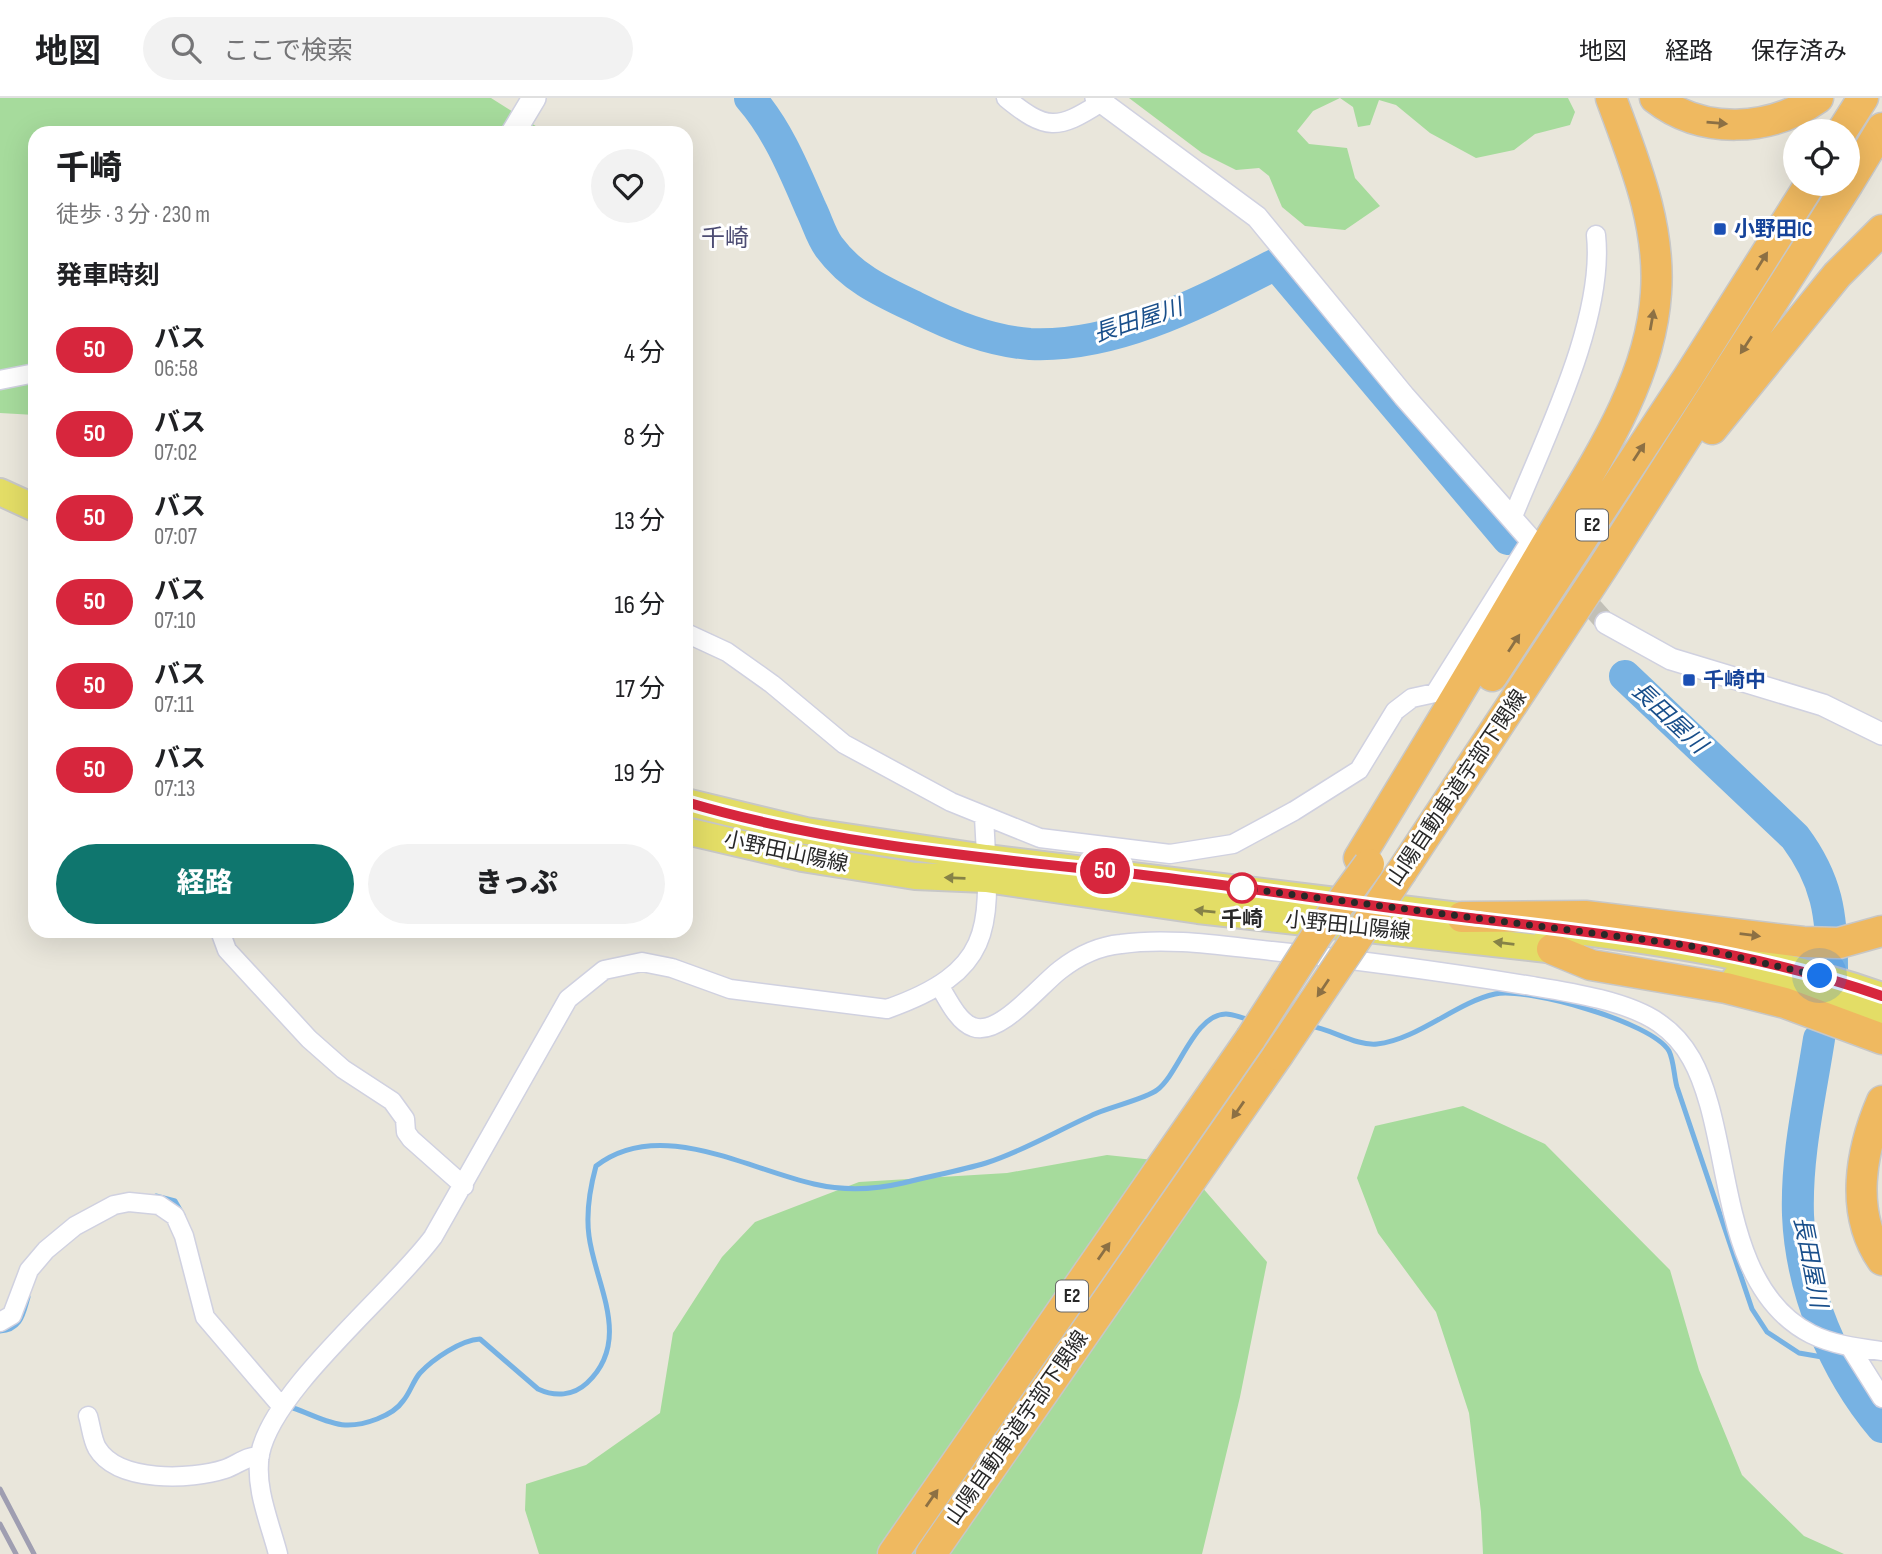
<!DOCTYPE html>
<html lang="ja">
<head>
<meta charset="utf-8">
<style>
	:root { --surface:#fff; --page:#f2f2f2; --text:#202124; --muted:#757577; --line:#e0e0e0; --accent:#0f766e }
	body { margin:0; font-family:"Sofia Sans Condensed","Noto Sans JP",sans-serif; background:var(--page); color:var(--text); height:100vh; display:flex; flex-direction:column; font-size:26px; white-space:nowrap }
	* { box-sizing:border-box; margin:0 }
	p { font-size:23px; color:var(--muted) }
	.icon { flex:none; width:38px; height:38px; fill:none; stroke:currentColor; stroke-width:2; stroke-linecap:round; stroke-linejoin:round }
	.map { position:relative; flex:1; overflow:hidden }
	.side { position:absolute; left:28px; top:28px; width:665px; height:812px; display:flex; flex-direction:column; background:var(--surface); border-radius:21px; box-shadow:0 7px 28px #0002 }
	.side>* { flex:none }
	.badge { padding:0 14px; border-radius:23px; font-size:24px; line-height:46px }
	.tools { position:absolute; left:1783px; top:21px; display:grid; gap:14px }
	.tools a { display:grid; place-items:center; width:77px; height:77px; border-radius:50%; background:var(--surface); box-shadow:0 7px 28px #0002; font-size:35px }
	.you { position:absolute; width:35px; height:35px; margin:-18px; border:5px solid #fff; border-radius:50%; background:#1a73e8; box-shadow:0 0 0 10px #1a73e833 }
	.map>.badge { position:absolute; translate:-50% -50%; box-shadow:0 0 0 4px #fff }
	h2 { padding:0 28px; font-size:26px; line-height:63px }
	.round { display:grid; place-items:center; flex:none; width:74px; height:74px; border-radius:37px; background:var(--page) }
	.summary { display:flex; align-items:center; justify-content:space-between; height:119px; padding:0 28px }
	h1 { font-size:33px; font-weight:800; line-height:52px }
	.action { display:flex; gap:14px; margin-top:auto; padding:14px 28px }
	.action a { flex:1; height:80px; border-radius:42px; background:var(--accent); color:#fff; font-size:28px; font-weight:800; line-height:80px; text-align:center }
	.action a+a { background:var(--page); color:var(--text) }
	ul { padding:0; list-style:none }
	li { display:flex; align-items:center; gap:21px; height:84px; padding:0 28px }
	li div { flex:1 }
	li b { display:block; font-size:26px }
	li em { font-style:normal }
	li .badge { min-width:77px; font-weight:700; text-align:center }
	header { display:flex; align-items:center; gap:42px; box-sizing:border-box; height:98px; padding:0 35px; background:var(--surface); border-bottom:2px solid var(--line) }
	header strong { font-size:33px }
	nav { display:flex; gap:38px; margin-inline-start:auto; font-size:24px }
	.search { width:490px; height:63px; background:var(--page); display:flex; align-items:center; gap:18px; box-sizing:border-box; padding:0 24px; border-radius:38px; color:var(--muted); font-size:26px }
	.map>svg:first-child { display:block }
	.green { fill:#a6db9c }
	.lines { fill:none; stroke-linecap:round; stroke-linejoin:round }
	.stream { stroke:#77b2e3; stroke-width:5 }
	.river { stroke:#77b2e3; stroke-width:32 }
	.tertiary-tunnel { stroke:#c2c0b7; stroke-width:21; stroke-dasharray:21 10; stroke-linecap:butt }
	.minor-casing { stroke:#d0d1e0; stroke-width:21 }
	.tertiary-casing { stroke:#d0d1e0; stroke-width:24 }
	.secondary-casing { stroke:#d0d1e0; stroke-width:26 }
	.primary-casing { stroke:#c7c7c7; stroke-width:30 }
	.motorway-casing { stroke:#c7c7c7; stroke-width:33 }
	.minor { stroke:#fff; stroke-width:18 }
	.tertiary { stroke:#fff; stroke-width:21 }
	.secondary { stroke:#fff; stroke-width:23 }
	.primary { stroke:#e3dd66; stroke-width:26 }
	.motorway { stroke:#efb960; stroke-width:30 }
	.rail { stroke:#9f9eb1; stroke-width:5 }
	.motorway-bridge-casing { stroke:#c7c7c7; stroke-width:33; stroke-linecap:butt }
	.motorway-bridge { stroke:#efb960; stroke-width:30 }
	.oneway { fill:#8c7044 }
	.oneway2 { fill:#868247 }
	.line-casing { stroke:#fff; stroke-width:16 }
	.line { stroke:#d7263d; stroke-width:10 }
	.walk { stroke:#282828; stroke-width:7; stroke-dasharray:0 12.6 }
	.transit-dot { fill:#1a4fb4; stroke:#fff; stroke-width:2.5 }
	.stop-dot { fill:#fff; stroke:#d7263d; stroke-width:3.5 }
	.labels { text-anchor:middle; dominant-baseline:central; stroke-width:6; stroke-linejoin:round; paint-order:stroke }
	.shield { fill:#fff; stroke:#686868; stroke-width:2 }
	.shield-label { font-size:19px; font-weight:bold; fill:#282828 }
	.transit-label { font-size:21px; font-weight:bold; fill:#164399; stroke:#fff; text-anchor:start }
	.street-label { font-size:21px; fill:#282828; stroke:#fff }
	.stop-label { font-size:21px; font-weight:bold; fill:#282828; stroke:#fff }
	.water-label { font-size:23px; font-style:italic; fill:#194f8b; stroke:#fff }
	.quarter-label { font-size:24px; fill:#4d4d74; stroke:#fff }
</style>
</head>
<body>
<header>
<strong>地図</strong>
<div class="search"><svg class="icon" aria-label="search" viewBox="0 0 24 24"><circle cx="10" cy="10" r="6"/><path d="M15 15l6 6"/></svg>ここで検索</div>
<nav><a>地図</a><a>経路</a><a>保存済み</a></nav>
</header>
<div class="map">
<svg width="1882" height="1456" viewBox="0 0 1882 1456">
	<rect width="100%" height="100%" fill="#e9e6db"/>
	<path class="green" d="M0 0H491L547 35H35V317L0 315Z
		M1129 0H1340L1313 13 1297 33 1309 46 1347 50 1355 80 1380 108 1345 132 1305 128 1282 109 1269 78 1259 70 1236 72 1202 55Z
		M1340 0H1568L1575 14 1570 27 1535 36 1514 52 1476 60 1430 35 1396 7 1379 2 1370 27 1358 29 1353 9Z
		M1463 1008 1545 1046 1670 1172 1699 1272 1742 1377 1804 1438 1844 1456H1483L1481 1414 1469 1315 1436 1214 1378 1135 1357 1080 1375 1028Z
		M1107 1057 1163 1063 1201 1088 1267 1164 1240 1299 1202 1456H539L525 1412 526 1386 586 1367 660 1315 673 1235 722 1159 755 1124 859 1084 1007 1075Z"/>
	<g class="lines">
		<path class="stream" d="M1310 928C1332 931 1355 948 1377 946 1417 942 1457 904 1495 896 1526 889 1652 924 1669 953 1674 963 1674 979 1677 989L1752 1211 1767 1234 1799 1255 1822 1259 1843 1272
			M156 1098 175 1103 183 1117
			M0 1233C21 1232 23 1216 28 1199
			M293 1310C309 1315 328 1326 345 1327 363 1328 393 1318 403 1303 410 1295 413 1283 420 1275 433 1261 461 1242 480 1241L538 1291C555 1299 573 1298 587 1285 633 1242 595 1186 589 1138 586 1116 590 1090 596 1068 659 1019 747 1071 814 1086 844 1093 873 1092 903 1085 930 1078 959 1073 986 1065 1024 1053 1060 1031 1097 1015 1111 1009 1147 1000 1157 992 1179 976 1194 916 1226 916 1234 916 1243 921 1252 922"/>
		<path class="river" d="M750 0C778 32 794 72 811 111 817 123 821 138 829 149 852 180 881 193 915 209 951 227 989 243 1030 246 1116 250 1201 204 1276 166L1508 441
			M1625 578 1795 739C1827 782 1832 817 1832 870
			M1819 941C1810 999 1796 1058 1798 1117 1801 1192 1834 1272 1882 1329"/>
		<path class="tertiary-tunnel" d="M1551 464 1606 525"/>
		<g class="minor-casing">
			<path id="minor" d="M1006 0C1046 33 1058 32 1100 5
				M0 282 35 275
				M1512 421C1544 341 1605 222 1596 137
				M686 535 727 554 772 586 844 646 951 704 1040 740 1170 756 1233 746 1294 713 1359 672 1395 613 1412 600 1435 595 1531 442
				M220 833 227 852 309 941 343 971 392 1003 405 1021 406 1034 411 1041 464 1088
				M939 887C947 900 958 924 973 929 999 939 1039 888 1060 872 1078 858 1099 848 1121 846 1170 839 1223 848 1272 853 1359 862 1445 874 1532 888 1569 894 1628 903 1659 925 1688 945 1700 974 1709 1006 1731 1083 1731 1195 1811 1236 1833 1247 1859 1250 1882 1253
				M0 1224 12 1217 29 1172 46 1152 75 1128 114 1107 129 1104 159 1107 175 1118 184 1138 205 1219 282 1309
				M1850 1249 1882 1300
				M88 1318C91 1328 92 1341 97 1350 118 1385 191 1382 225 1371 237 1367 246 1358 260 1358
				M278 1456C270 1425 254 1389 260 1356 273 1291 390 1197 433 1139L568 901 604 872 642 864 672 870 730 891 887 911C1001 871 989 823 984 718"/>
		</g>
		<g class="tertiary-casing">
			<path id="tertiary" d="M1096 0 1257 119 1404 298 1531 442
				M1606 525 1671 561 1823 607 1882 636"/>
		</g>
		<g class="secondary-casing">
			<path id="secondary" d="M513 35 534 0"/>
		</g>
		<g class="primary-casing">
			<path id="primary" d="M0 394 35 410
				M686 704 806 733 986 760 1483 821
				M686 733 802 760 915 778 986 781 1198 812 1573 854
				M1546 829C1661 843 1773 860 1882 898
				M1736 879 1833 902 1882 920"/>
		</g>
		<g class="motorway-casing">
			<path id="motorway" d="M1655 0C1702 37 1770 34 1818 0
				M1842 33 1863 0
				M1848 86 1882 30
				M1712 331 1837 177 1882 132
				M1492 578 1689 278 1810 86
				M1359 760C1420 660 1480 560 1539 459 1586 378 1650 291 1656 195 1661 127 1634 63 1611 0
				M1402 773 1603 469 1848 86
				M1462 819 1585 818 1803 844 1839 845 1882 833
				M1552 851 1591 867 1726 890 1785 905 1882 941
				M1882 1003C1861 1052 1849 1114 1882 1162
				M893 1456 1251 940
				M931 1456 1278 957"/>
		</g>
		<use href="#minor" class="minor"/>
		<use href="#tertiary" class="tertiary"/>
		<use href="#secondary" class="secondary"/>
		<use href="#primary" class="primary"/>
		<use href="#motorway" class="motorway"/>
		<path class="rail" d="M0 1391 34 1456
			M0 1426 16 1456"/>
		<g class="motorway-bridge-casing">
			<path id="motorway-bridge" d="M1251 940 1317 837 1369 766
				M1278 957 1402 773"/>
		</g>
		<use href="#motorway-bridge" class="motorway-bridge"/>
	</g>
	<defs><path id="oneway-solid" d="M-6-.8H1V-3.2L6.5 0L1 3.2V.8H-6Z" transform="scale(1.75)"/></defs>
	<g class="oneway">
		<use href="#oneway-solid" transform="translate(1717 25) rotate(5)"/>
		<use href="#oneway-solid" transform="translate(1762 163) rotate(-58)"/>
		<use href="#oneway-solid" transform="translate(1652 222) rotate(-80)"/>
		<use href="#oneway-solid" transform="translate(1746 247) rotate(123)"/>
		<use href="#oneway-solid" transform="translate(1639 354) rotate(-57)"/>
		<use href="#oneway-solid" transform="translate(1514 545) rotate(-57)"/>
		<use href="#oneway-solid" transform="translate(1750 837) rotate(7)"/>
		<use href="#oneway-solid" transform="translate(1323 890) rotate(124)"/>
		<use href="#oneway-solid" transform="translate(1238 1012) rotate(125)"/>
		<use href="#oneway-solid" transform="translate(1104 1153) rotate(-55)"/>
		<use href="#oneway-solid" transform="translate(932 1400) rotate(-55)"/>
	</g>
	<g class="oneway2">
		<use href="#oneway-solid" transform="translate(955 780) rotate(-178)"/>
		<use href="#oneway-solid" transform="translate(1205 813) rotate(-174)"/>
		<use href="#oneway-solid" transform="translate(1504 845) rotate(-173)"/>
	</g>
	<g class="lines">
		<g class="line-casing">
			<path id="line" d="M686 704C834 748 990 760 1143 777 1252 790 1361 807 1470 820 1609 836 1749 851 1882 898"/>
		</g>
		<use href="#line" class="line"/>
		<path class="walk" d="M1242 790 1686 847 1820 878"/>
	</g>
	<g class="transit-dot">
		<rect x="1713" y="124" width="14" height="14" rx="3.5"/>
		<rect x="1682" y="575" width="14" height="14" rx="3.5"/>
	</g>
	<circle class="stop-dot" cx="1242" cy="790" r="14"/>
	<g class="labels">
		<g class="shield">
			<rect x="1576" y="411.5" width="32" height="31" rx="5"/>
			<rect x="1056" y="1182.5" width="32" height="31" rx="5"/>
		</g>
		<g class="shield-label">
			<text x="1592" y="427">E2</text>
			<text x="1072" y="1198">E2</text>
		</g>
		<g class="transit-label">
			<text x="1734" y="131">小野田IC</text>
			<text x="1703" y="582">千崎中</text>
		</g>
		<g class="street-label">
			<text transform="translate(1457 690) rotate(-56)">山陽自動車道宇部下関線</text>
			<text transform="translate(786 754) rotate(12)">小野田山陽線</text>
			<text transform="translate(1348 828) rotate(6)">小野田山陽線</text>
			<text transform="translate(1017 1330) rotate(-55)">山陽自動車道宇部下関線</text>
		</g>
		<g class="stop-label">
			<text x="1242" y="821">千崎</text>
		</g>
		<g class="water-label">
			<text transform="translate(1138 223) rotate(-18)">長田屋川</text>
			<text transform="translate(1669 620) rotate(43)">長田屋川</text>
			<text transform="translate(1810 1164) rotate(79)">長田屋川</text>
		</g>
		<g class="quarter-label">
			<text x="725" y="140">千崎</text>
		</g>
	</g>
</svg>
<div class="tools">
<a><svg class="icon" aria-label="locate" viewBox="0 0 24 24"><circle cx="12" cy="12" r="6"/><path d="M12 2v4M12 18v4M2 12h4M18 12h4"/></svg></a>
</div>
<div class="you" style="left:1820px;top:878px"></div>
<b class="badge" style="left:1105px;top:773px;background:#d7263d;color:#fff">50</b>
<section class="side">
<div class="summary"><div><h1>千崎</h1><p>徒歩 · 3 分 · 230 m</p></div><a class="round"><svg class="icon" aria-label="heart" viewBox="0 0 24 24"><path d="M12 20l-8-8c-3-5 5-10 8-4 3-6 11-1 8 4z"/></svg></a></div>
<h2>発車時刻</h2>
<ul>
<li><span class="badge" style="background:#d7263d;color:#fff">50</span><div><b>バス</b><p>06:58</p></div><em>4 分</em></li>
<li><span class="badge" style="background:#d7263d;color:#fff">50</span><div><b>バス</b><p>07:02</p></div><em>8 分</em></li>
<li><span class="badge" style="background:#d7263d;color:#fff">50</span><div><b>バス</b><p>07:07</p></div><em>13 分</em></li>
<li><span class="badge" style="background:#d7263d;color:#fff">50</span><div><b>バス</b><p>07:10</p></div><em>16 分</em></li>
<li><span class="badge" style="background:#d7263d;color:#fff">50</span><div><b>バス</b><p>07:11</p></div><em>17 分</em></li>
<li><span class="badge" style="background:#d7263d;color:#fff">50</span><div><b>バス</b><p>07:13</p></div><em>19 分</em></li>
</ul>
<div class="action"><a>経路</a><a>きっぷ</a></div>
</section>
</div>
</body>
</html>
